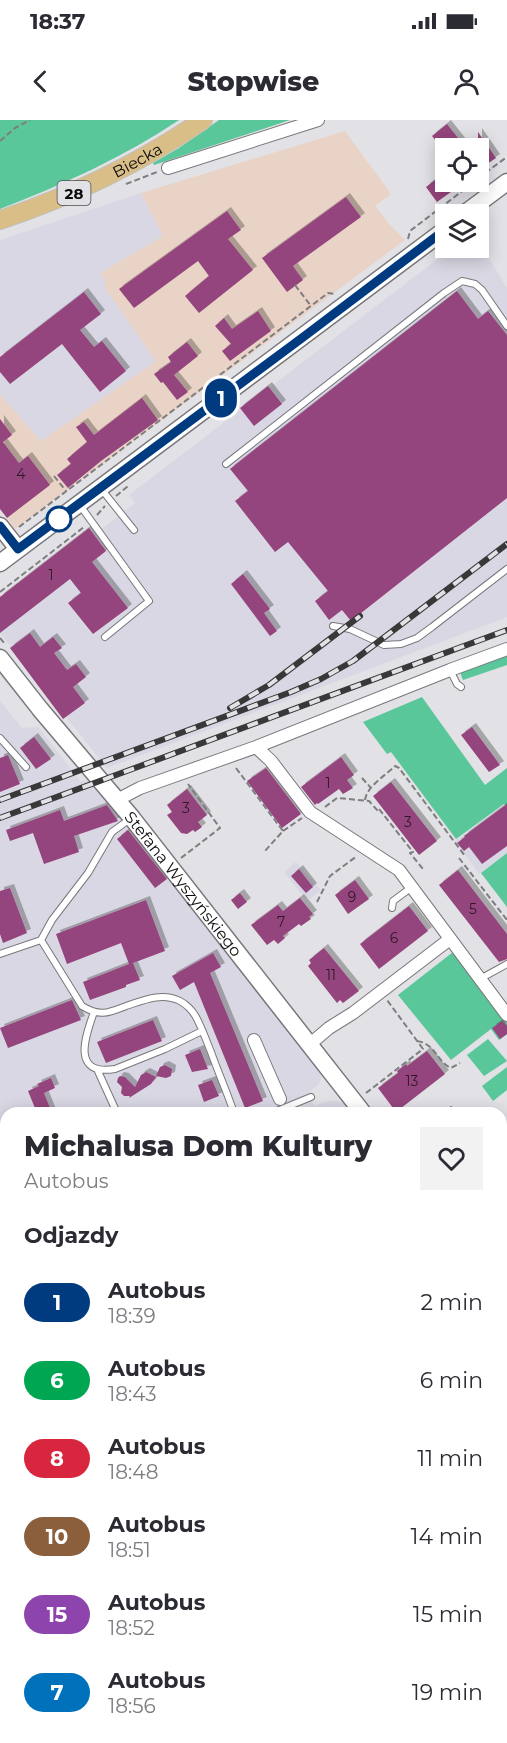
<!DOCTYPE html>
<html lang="pl">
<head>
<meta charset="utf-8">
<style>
	:root { --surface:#fff; --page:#f2f2f3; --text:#2b2b33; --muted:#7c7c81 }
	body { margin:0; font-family:Montserrat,sans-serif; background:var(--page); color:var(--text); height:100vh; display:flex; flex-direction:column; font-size:22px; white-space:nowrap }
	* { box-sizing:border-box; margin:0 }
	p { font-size:20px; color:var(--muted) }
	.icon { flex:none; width:33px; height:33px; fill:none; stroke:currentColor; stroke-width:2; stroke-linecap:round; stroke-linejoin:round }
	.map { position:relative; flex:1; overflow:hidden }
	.drawer { position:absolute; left:0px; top:987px; width:507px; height:636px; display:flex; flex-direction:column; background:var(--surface); border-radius:18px 18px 0 0; box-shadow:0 3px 15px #0003 }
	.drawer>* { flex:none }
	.badge { padding:0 12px; border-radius:20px; font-size:21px; line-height:39px }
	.controls { position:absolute; left:435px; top:18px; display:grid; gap:12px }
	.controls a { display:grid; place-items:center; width:54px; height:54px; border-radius:0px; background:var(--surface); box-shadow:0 3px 15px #0003; font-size:30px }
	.map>.badge { position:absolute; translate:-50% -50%; box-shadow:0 0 0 3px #fff }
	h2 { padding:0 24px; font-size:22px; line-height:54px }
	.round { display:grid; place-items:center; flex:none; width:63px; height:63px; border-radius:0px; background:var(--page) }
	.overview { display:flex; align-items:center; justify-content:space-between; height:102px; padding:0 24px }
	h1 { font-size:28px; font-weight:800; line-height:45px }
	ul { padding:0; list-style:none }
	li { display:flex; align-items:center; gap:18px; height:78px; padding:0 24px }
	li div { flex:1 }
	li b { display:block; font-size:22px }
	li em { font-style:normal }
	li .badge { min-width:66px; font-weight:700; text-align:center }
	.status { display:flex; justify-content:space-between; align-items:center; height:42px; padding:0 30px; background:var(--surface); direction:ltr }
	.status svg { height:16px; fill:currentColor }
	header { display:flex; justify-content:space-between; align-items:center; height:78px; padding:0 24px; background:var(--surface); font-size:27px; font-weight:800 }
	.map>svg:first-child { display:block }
	.commercial { fill:#e9d3c6 }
	.built { fill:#d9d7e3 }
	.green { fill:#59c79a }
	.building { fill:#95447d; filter:url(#shadow) }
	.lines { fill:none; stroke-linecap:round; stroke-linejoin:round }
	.lane-casing { stroke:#78777b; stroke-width:8 }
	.street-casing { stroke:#78777b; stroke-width:14 }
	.secondary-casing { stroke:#78777b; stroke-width:19 }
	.primary-casing { stroke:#c0c0c0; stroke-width:20 }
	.path { stroke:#7e7e80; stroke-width:2; stroke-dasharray:6 3; stroke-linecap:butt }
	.lane { stroke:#fff; stroke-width:6 }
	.street { stroke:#fff; stroke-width:12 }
	.secondary { stroke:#fff; stroke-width:16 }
	.primary { stroke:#d9be88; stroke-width:18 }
	.rail-casing { stroke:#383839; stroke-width:6 }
	.rail { stroke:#e2e1e5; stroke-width:4; stroke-dasharray:11; stroke-linecap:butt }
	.line-casing { stroke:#fff; stroke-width:14 }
	.line { stroke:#003b80; stroke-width:9 }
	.stop-dot { fill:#fff; stroke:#003b80; stroke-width:3 }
	.labels { text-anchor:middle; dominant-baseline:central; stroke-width:4.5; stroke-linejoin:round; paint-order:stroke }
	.number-label { font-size:14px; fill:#2e1928 }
	.shield { fill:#e2e1e5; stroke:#4c4b4d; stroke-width:1.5 }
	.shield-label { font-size:15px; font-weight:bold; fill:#0b0b0c }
	.street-label { font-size:16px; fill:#0b0b0c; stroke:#e2e1e5 }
</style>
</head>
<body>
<div class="status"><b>18:37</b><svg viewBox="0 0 49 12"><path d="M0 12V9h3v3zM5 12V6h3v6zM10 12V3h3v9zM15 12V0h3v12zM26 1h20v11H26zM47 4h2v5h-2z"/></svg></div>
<header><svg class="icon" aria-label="back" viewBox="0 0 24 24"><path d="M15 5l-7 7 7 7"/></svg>Stopwise<svg class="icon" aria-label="person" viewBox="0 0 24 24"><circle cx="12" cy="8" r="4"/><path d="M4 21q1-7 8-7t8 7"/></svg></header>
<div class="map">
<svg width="507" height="1623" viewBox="0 0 507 1623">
	<defs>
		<filter id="shadow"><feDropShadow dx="4" dy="-4" stdDeviation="0" flood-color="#0004"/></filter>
	</defs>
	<rect width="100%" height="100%" fill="#e2e1e5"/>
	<path class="commercial" d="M345 11 391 74 375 86 390 105 405 120 15 409 0 389V274L41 321 105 167V161L100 153 162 116 141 73Z"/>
	<path class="built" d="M141 73 163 116 100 153 105 161V168L156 241 41 321 0 274V120Z
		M479 122 507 168V497L107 648 66 597 64 598 10 528 11 527 0 513V477L89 408 95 414 135 383 129 375 452 128H478Z
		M0 581 22 608 38 607 81 662 89 659 101 670 318 949 321 957 319 964 309 972 314 986 327 981H336L346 983 356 993H6V1546L0 1551Z
		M505 684 507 687V733L479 754 455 721Z
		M296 742 321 770 310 779 303 776 284 752Z"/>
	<path class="green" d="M0 0H179C124 37 62 65 0 89Z
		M219 0H290L154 45 153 43 179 28Z
		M507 534V545L463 560 460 552Z
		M422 577 485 665 507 648V687L504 684 456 719 391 632 387 634 363 602Z
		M507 733V787L481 753Z
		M453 832 507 905V914L499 920 491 909 451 940 398 875Z
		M488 919 507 941 484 956 467 935Z
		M507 947V970L493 981 482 966Z
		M6 1171V1328L0 1330V1172Z
		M501 1192 507 1197V1450L501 1456Z
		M6 1331V1473L0 1479V1334Z
		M6 1478V1612L0 1581V1484Z
		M501 1495 507 1502V1617L501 1613Z
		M6 1614V1617H425L421 1623H0V1615Z
		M458 1617H493L502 1623H457L460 1619Z"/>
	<path class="building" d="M447 4 466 28H446L444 31 432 16Z
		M478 12 496 38 478 50Z
		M444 53 446 56V62H450L455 69 437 82 426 67Z
		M346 77 361 97 293 146 303 160 287 172 262 138Z
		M227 91 241 110 228 119 253 150 199 193 185 176 209 156 198 141 134 188 119 169Z
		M457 171 478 199 488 191 507 215V378L351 501 342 490 329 500 315 481 328 471 288 422 275 432 235 381 248 371 230 349Z
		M84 172 101 194 80 210 94 227 102 221 126 251 100 272 62 224 10 264 0 252V237Z
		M258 191 271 211 230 241 222 231 231 224 215 206 224 198 232 209Z
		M187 222 198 236 174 255 188 272 177 280 163 262 161 263 154 254 171 242 168 237Z
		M268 266 282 284 254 306 240 288Z
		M142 278 158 300 101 341 68 368 57 355 71 344 67 339 87 322 76 307 84 302 94 315Z
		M0 299 12 315 3 322 19 343 28 336 50 365 7 398 0 389Z
		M89 408 106 431 92 442 128 488 93 514 68 483 81 473 70 459 0 513V477Z
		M243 454 270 489 264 493 277 511 270 516 231 464Z
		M30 513 40 527 53 517 62 528 54 533 67 550 76 544 86 557 73 567 85 583 63 599 10 528Z
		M472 607 500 645 489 652 461 615Z
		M34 617 51 639 36 649 20 628Z
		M8 635 20 664 0 672V638Z
		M341 637 354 655 347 660 353 668 343 674 339 669 318 684 317 683 315 685 301 667Z
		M266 648 301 694 282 708 247 661Z
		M391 662 437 721 419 735 373 676Z
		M187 669 207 695 198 702 202 707 195 712 193 710 187 714 181 713 167 695 172 692 167 685Z
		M507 684V726L482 744 469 727 464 731 457 723 465 717 464 716Z
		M107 685 118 701 74 716 79 732 44 744 33 713 10 721 6 710 60 690 64 701Z
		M128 710 167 759 155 768 117 719Z
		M299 749 313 767 306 773 291 756Z
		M458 750 507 814V839L499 842 439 765Z
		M355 760 369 779 348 794 335 775Z
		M10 768 27 813 3 823 0 814V771Z
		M240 773 247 782 238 789 231 780Z
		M300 778 313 794 309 797 311 799 301 806 299 804 283 816 285 818 278 824 274 820 267 825 251 805 278 785 283 791Z
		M146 780 165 831 133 843 140 860 126 865V867L90 880 83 862 129 844 121 823 67 844 56 814Z
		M409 786 428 811 379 849 360 824Z
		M324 828 359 871 343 883 340 880 337 883 308 846 311 843 309 840Z
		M213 833 221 847 210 853 263 981 245 988 194 862 180 870 172 856Z
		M72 880 81 900 8 928 0 908Z
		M153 900 162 921 106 943 97 922Z
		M502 901 507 906V914L500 919 492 908Z
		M200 929 208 949 192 952 185 935Z
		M427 931 445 954 396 992 378 968 398 953 397 951 406 944 407 946Z
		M165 945 172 949 171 956 166 958 156 956 160 947Z
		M146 952 156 957 151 964 129 978 130 976H124L121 973 122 967 117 962 118 958 120 956 125 957 135 967 141 955Z
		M51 958 55 968 44 973 52 993H37L28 971 39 966 37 964Z
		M212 960 219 976 204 982 198 965Z"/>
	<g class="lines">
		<g class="lane-casing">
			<path id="lane" d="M226 344 444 173 462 161 475 164 482 170 507 206
				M102 370 134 410
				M79 384 149 481 105 517
				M333 506 350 509 384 525 401 524 417 518 432 507 507 449
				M450 550 457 564 461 567
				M0 618 26 647
				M130 699 112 712 88 753 52 800 41 820 82 886C100 897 108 893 126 886 144 880 162 872 180 881 186 884 193 891 196 897 202 908 206 920 211 932 218 952 227 972 234 993
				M392 788 393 781 412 767
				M0 834 41 820
				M480 859 507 844
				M94 892C85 917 71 956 115 949L165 929 202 911
				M97 949 117 993
				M272 993 311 977
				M0 1084 6 1086
				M0 1332 6 1330
				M0 1481 6 1475"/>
		</g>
		<g class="street-casing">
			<path id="street" d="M168 48 318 0
				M256 627 271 641 310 692 399 750 507 895
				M117 680 140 668 256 627 450 550 507 529
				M254 920 280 979
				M309 925 329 908 353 893 450 819
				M501 1069 507 1064"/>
		</g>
		<g class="secondary-casing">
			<g id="secondary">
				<path d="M464 94 507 62"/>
				<path d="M0 406 18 429"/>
				<path d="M0 443 446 109"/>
				<path id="s1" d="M0 538 40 589 132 698 363 993"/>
				<path d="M501 1141 507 1137"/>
				<path d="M501 1163 507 1171"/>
			</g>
		</g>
		<g class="primary-casing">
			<g id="primary">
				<path id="s2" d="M0 100C72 76 140 43 203 0"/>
			</g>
		</g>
		<path class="path" d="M0 21 15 8 30 0
			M478 58 507 37
			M126 64 157 52
			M408 119 410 111 474 62
			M295 165 311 186
			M54 356 66 371
			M116 376 128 366
			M97 395 105 386
			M19 407 328 173 336 174
			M0 472 84 407
			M0 518 5 524
			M236 648 283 711 264 732
			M362 658 371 668
			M365 680C367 666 385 656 395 646L399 648 465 736
			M325 687 337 678 369 681 378 691 379 689 413 732 410 733 423 749
			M283 711 302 698
			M181 738 220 708 188 664
			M459 738 507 800
			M317 782 330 756 357 736
			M417 921C436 924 436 941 451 948L460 943
			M366 973 423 929 387 880
			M443 993 451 987 456 993
			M501 1424 507 1431
			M383 1617V1623"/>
		<use href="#lane" class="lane"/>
		<use href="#street" class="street"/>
		<use href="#secondary" class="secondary"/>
		<use href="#primary" class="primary"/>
		<g class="rail-casing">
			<path id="rail" d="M230 588 269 565 360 496
				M0 680 291 572 321 559 353 541 507 424
				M0 698 507 510"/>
		</g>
		<use href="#rail" class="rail"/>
	</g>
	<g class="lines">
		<g class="line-casing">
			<path id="line" d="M0 406 18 429 302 218 446 109"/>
		</g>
		<use href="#line" class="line"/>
	</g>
	<circle class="stop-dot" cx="59" cy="399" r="12"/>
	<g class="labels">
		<g class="number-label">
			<text x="21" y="354">4</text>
			<text x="51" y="455">1</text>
			<text x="328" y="663">1</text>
			<text x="186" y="688">3</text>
			<text x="408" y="702">3</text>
			<text x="352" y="777">9</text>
			<text x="473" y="789">5</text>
			<text x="281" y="802">7</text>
			<text x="394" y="818">6</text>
			<text x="331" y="855">11</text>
			<text x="412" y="961">13</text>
		</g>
		<rect class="shield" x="57.5" y="61" width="33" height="24" rx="4.5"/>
		<g class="shield-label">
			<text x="74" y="73">28</text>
		</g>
		<g class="street-label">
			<text stroke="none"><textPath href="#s2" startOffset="150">Biecka</textPath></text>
			<text stroke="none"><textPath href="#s1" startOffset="291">Stefana Wyszyńskiego</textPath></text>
		</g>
	</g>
</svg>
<div class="controls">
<a><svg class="icon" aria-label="locate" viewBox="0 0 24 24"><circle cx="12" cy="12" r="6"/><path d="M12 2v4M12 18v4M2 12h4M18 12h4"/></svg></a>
<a><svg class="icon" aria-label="layers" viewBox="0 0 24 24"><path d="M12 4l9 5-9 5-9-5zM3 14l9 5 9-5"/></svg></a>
</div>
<b class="badge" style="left:221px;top:278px;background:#003b80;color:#fff">1</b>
<section class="drawer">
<div class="overview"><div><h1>Michalusa Dom Kultury</h1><p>Autobus</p></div><a class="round"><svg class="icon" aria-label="heart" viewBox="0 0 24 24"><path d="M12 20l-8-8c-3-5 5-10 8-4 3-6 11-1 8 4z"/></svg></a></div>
<h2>Odjazdy</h2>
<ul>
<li><span class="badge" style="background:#003b80;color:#fff">1</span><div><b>Autobus</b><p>18:39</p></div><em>2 min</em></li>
<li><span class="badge" style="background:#00a651;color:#fff">6</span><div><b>Autobus</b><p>18:43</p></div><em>6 min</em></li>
<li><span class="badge" style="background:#d7263d;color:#fff">8</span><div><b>Autobus</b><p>18:48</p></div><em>11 min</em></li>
<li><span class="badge" style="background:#8b5e3c;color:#fff">10</span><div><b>Autobus</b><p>18:51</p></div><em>14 min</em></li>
<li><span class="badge" style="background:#8e44ad;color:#fff">15</span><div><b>Autobus</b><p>18:52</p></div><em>15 min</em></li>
<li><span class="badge" style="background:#0072bc;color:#fff">7</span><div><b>Autobus</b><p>18:56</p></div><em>19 min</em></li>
</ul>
</section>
</div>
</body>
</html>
